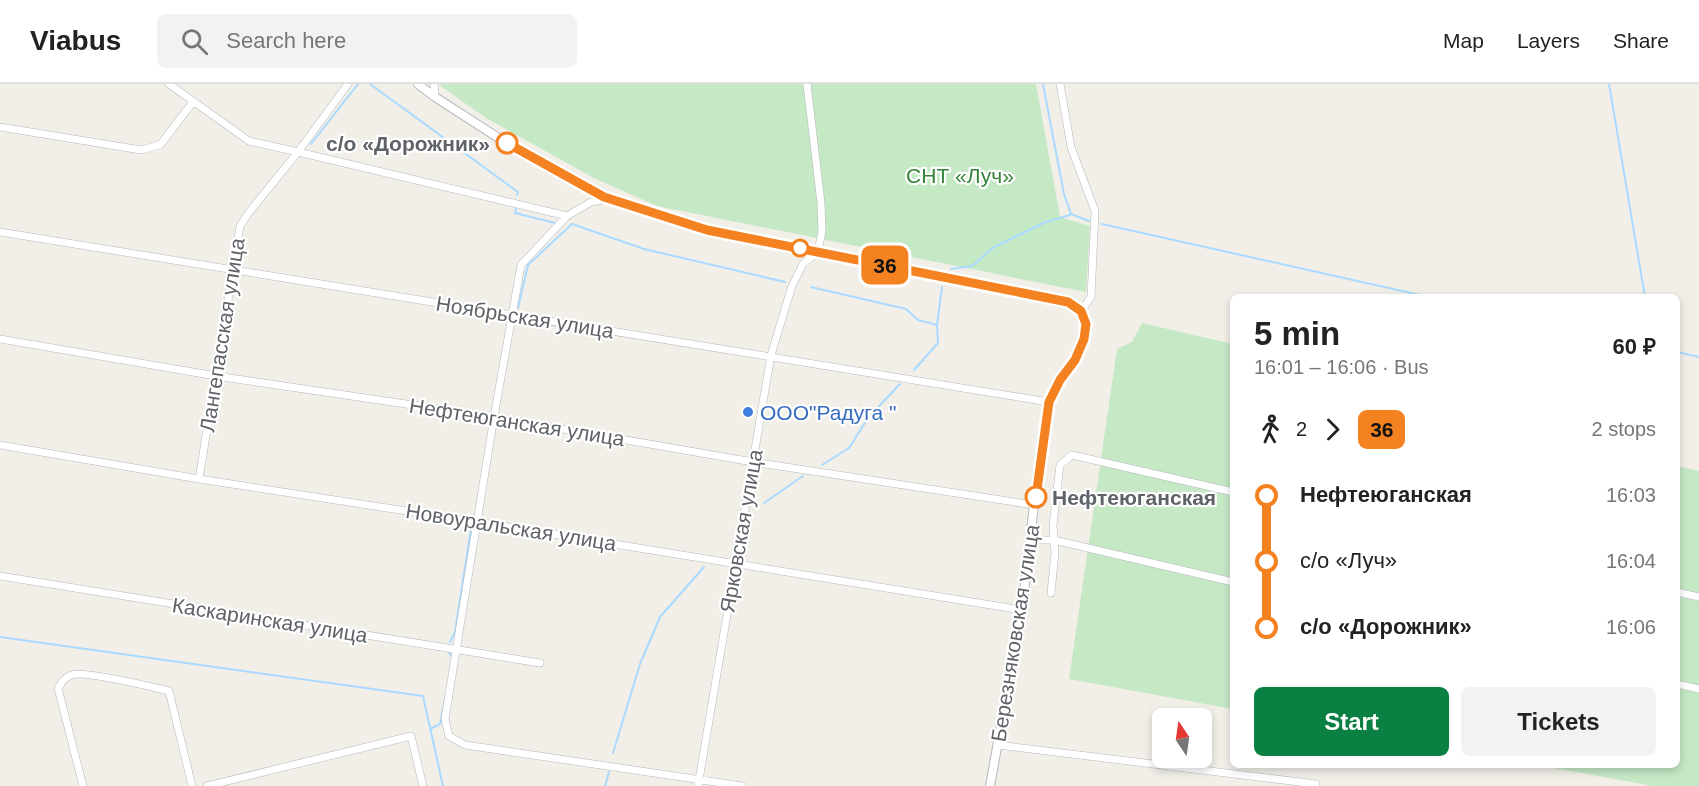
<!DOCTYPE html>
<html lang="en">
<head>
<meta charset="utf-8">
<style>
	:root { --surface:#fff; --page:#f2f2f2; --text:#222; --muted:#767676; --line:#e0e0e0; --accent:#0b8043 }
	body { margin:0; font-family:Arial,sans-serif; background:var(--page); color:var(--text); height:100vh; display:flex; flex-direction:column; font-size:22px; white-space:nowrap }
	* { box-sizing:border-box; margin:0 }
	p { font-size:20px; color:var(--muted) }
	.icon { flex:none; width:33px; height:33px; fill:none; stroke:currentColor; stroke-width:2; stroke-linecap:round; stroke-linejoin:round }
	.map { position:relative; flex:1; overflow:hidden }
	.details { position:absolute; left:1230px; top:210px; width:450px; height:474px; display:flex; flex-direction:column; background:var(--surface); border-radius:9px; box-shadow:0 3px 9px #0003 }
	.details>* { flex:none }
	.badge { padding:0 12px; border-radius:9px; font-size:21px; line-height:39px }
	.needle { width:39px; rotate:347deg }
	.tools { position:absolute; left:1152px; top:624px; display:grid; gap:12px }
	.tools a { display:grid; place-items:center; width:60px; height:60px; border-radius:9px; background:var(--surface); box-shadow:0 3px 9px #0003; font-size:30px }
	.map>.badge { position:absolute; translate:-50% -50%; box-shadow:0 0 0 3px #fff }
	.legs { display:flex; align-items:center; gap:9px; height:66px; padding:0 24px; font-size:20px }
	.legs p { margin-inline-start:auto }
	.headline { display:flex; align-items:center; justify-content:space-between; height:102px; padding:0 24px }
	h1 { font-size:33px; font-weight:700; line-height:45px }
	.action { display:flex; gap:12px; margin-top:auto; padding:12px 24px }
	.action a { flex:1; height:69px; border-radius:9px; background:var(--accent); color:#fff; font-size:24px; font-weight:700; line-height:69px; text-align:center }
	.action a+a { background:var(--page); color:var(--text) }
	ul { padding:0 24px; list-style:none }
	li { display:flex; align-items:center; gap:21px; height:66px; font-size:22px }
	li i { display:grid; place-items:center; width:9px; height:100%; margin:0 8px; background:currentColor }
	li i::after { content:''; width:15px; height:15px; margin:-8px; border:4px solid; border-radius:50%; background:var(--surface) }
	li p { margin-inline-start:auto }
	li:first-child i { background:linear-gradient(#0000 50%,currentColor 0) }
	li:last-child i { background:linear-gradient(currentColor 50%,#0000 0) }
	header { display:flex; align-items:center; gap:36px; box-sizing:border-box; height:84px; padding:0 30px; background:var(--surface); border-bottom:2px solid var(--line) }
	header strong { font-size:28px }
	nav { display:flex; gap:33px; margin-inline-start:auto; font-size:21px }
	.search { width:420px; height:54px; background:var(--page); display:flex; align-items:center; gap:15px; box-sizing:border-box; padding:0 21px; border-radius:9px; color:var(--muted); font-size:22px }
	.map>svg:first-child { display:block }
	.green { fill:#c5e8c5 }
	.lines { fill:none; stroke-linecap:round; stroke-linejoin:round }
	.stream { stroke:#aadaff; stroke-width:2 }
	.minor-casing { stroke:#b5b8bc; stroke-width:8 }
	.tertiary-casing { stroke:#b5b8bc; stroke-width:10 }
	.minor { stroke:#fff; stroke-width:7 }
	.tertiary { stroke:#fff; stroke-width:8 }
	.line-1-casing { stroke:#fff; stroke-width:14 }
	.line-1 { stroke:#f58220; stroke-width:9 }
	.stop-1-dot { fill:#fff; stroke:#f58220; stroke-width:3 }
	.shop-dot { fill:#3f7fe0; stroke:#fff; stroke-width:2 }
	.labels { text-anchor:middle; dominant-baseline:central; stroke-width:4.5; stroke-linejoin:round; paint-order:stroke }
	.stop-label { font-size:21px; font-weight:bold; fill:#5f6368; stroke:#fff; text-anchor:end }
	.park-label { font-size:21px; fill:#348238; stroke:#fff }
	.street-label { font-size:21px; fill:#5f6368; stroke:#fff }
	.shop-label { font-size:21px; fill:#366cbe; stroke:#fff; text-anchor:start }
</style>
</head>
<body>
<header>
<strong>Viabus</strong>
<div class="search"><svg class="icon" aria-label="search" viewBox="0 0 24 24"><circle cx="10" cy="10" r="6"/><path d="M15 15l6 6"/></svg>Search here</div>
<nav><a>Map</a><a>Layers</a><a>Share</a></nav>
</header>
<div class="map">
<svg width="1699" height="702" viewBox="0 0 1699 702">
	<rect width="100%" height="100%" fill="#f1efe8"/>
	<path class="green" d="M438 0H1036L1060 133 1090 142 1086 208 657 122 594 94 486 34Z
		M1142 239 1233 260V625L1069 595 1117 265 1132 258Z
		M1677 382 1699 387V702H1653L1538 681H1677Z"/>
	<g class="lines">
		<path class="stream" d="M370 0 518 108 517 111
			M1043 0 1064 110 1071 130 1089 137
			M1609 0 1645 213
			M311 60 358 0
			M516 124 515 129 555 139
			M1102 140 1429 213
			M951 185 972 182 994 163 1046 138 1070 131
			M811 203 906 225 918 236 937 241
			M518 224 528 181 572 140 644 165 785 198
			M1677 268 1699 273
			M914 286 938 259 937 241 942 203
			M822 381 849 364 868 334 900 300
			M764 419 803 392
			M0 553 423 612 443 702
			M450 558 455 548 471 445
			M449 569 453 574
			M430 645 440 640 445 615
			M613 669 640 580 660 533 704 483
			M605 702 609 688"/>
		<g class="minor-casing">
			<path id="minor" d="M169 0 249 57 298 68 567 132
				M434 0 435 13
				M1060 0 1071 63 1095 127 1091 213 1081 227
				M0 43 141 66 160 61 193 18
				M609 115 591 118 567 132 521 181 494 333 445 635 449 652 465 661 742 702
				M0 148C350 205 700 259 1049 318
				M0 255 216 292 494 333 753 378 1034 421
				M0 361 199 395 478 438 1022 526
				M199 395 240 142 250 127 298 68 348 0
				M1030 456H1054L1233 498
				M0 492 540 579
				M1677 508 1699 513
				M1051 509 1055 469 1053 441 1060 381 1072 371 1233 408
				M1677 600 1699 605
				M998 661 1316 700
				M83 702 58 604C62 598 64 594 71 591 84 586 152 603 169 607L192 702
				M207 702 411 652 423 702
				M698 702 771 271 792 202 803 180 818 168 822 147 821 119 807 0"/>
		</g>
		<g class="tertiary-casing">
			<path id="tertiary" d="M418 0 435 13 525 71 609 115 707 146 1068 218 1081 227 1086 240 1084 255 1075 276 1060 296 1049 318 1034 421 1022 526 990 702"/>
		</g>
		<use href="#minor" class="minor"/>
		<use href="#tertiary" class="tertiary"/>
	</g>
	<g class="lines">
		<g class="line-1-casing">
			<path id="line-1" d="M507 59 604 113 707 146 1068 218 1081 227 1086 240 1084 255 1075 276 1060 296 1049 318 1036 413"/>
		</g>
		<use href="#line-1" class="line-1"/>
	</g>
	<g class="stop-1-dot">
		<circle cx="507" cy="59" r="10"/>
		<circle cx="800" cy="164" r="8"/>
		<circle cx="1036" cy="413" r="10"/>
	</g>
	<circle class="shop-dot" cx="748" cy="328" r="6"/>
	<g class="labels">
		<g class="stop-label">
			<text x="490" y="59">с/о «Дорожник»</text>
			<text x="1052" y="413" text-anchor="start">Нефтеюганская</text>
		</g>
		<g class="park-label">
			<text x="960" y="91">СНТ «Луч»</text>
		</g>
		<g class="street-label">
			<text transform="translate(525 233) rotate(9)">Ноябрьская улица</text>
			<text transform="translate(222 251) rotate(-81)">Лангепасская улица</text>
			<text transform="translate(517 338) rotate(9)">Нефтеюганская улица</text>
			<text transform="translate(511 443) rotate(9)">Новоуральская улица</text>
			<text transform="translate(741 447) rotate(-80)">Ярковская улица</text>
			<text transform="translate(270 536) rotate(9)">Каскаринская улица</text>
			<text transform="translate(1015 549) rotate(-81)">Березняковская улица</text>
		</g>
		<g class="shop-label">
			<text x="760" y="328">ООО"Радуга "</text>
		</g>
	</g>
</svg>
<div class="tools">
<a><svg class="needle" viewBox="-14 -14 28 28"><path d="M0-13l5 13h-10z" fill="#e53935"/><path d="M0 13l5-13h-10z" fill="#767676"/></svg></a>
</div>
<b class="badge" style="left:885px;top:181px;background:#f58220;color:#111">36</b>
<section class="details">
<div class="headline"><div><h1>5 min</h1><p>16:01 – 16:06 · Bus</p></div><b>60 ₽</b></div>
<div class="legs"><svg class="icon" aria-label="walk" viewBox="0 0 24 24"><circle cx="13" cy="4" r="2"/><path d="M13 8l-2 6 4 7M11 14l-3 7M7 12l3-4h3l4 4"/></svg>2<svg class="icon" aria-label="forward" viewBox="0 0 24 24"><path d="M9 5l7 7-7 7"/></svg><b class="badge" style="background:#f58220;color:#111">36</b><p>2 stops</p></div>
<ul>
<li><i style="color:#f58220"></i><b>Нефтеюганская</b><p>16:03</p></li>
<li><i style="color:#f58220"></i><span>с/о «Луч»</span><p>16:04</p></li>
<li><i style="color:#f58220"></i><b>с/о «Дорожник»</b><p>16:06</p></li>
</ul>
<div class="action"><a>Start</a><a>Tickets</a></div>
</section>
</div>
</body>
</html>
